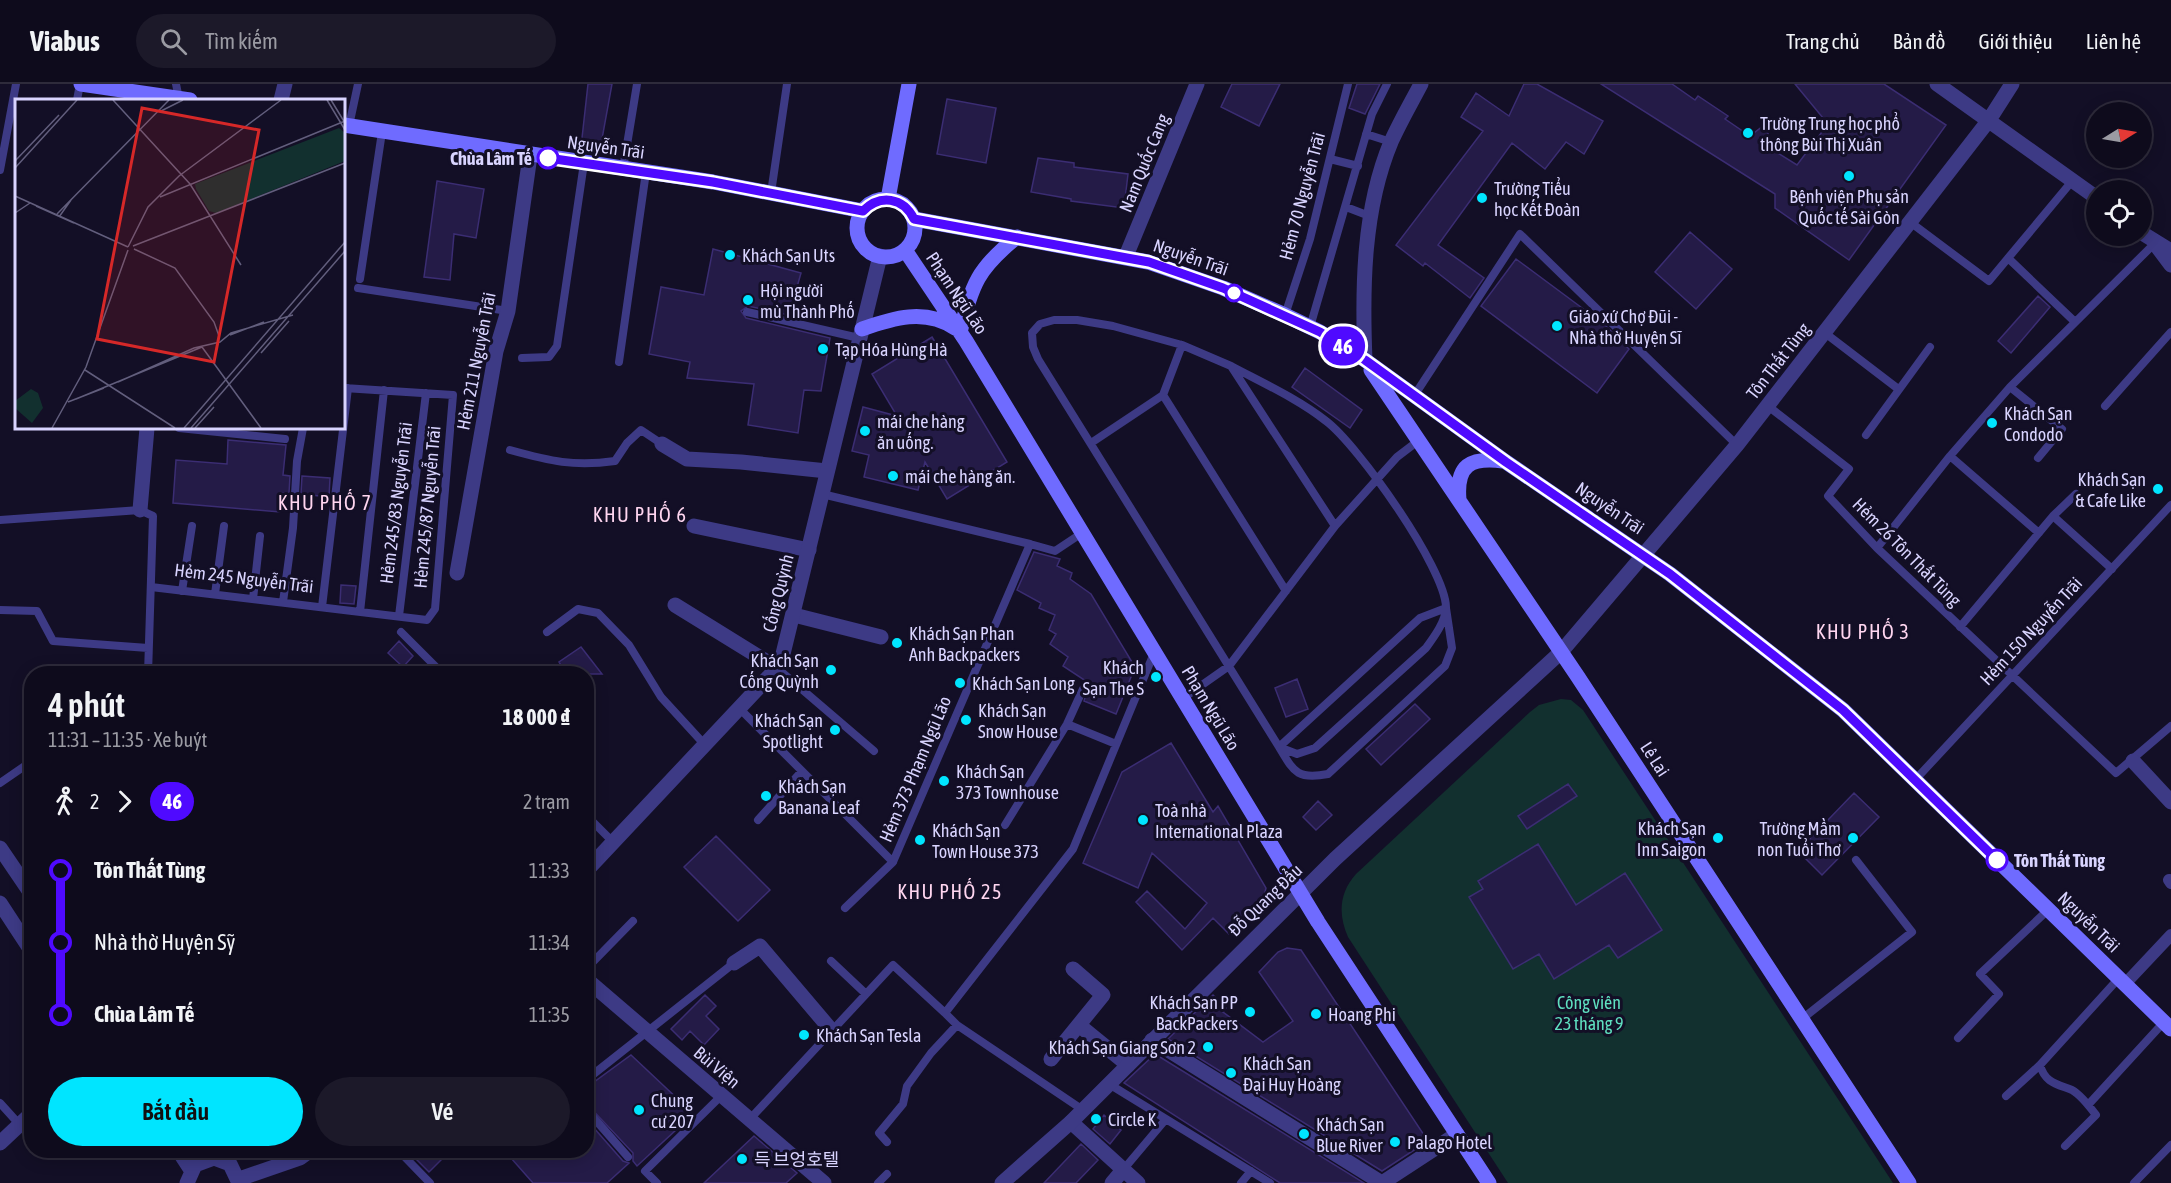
<!DOCTYPE html>
<html lang="vi">
<head>
<meta charset="utf-8">
<style>
	:root { --surface:#0e0b1c; --page:#1c1929; --text:#f1f3f6; --muted:#9b9ba3; --line:#2e2b3b; --accent:#00e5ff }
	body { margin:0; font-family:"Asap Condensed","Noto Sans KR",sans-serif; background:var(--page); color:var(--text); height:100vh; display:flex; flex-direction:column; font-size:22px; white-space:nowrap }
	* { box-sizing:border-box; margin:0 }
	p { font-size:20px; color:var(--muted) }
	.icon { flex:none; width:33px; height:33px; fill:none; stroke:currentColor; stroke-width:2; stroke-linecap:round; stroke-linejoin:round }
	.map { position:relative; flex:1; overflow:hidden }
	.drawer { position:absolute; left:24px; top:582px; width:570px; height:492px; display:flex; flex-direction:column; background:var(--surface); border-radius:24px; box-shadow:0 3px 15px #0003,0 0 0 2px var(--line) }
	.drawer>* { flex:none }
	.badge { padding:0 12px; border-radius:20px; font-size:21px; line-height:39px }
	.needle { width:39px; rotate:79deg }
	.buttons { position:absolute; left:2086px; top:18px; display:grid; gap:12px }
	.buttons a { display:grid; place-items:center; width:66px; height:66px; border-radius:50%; background:var(--surface); box-shadow:0 3px 15px #0003,0 0 0 2px var(--line); font-size:30px }
	.map>.badge { position:absolute; translate:-50% -50%; box-shadow:0 0 0 3px #fff }
	.legs { display:flex; align-items:center; gap:9px; height:66px; padding:0 24px; font-size:20px }
	.legs p { margin-inline-start:auto }
	.head { display:flex; align-items:center; justify-content:space-between; height:102px; padding:0 24px }
	h1 { font-size:33px; font-weight:600; line-height:45px }
	.button { display:flex; gap:12px; margin-top:auto; padding:12px 24px }
	.button a { flex:1; height:69px; border-radius:36px; background:var(--accent); color:#111; font-size:24px; font-weight:600; line-height:69px; text-align:center }
	.button a+a { background:var(--page); color:var(--text) }
	ul { padding:0 24px; list-style:none }
	li { display:flex; align-items:center; gap:21px; height:72px; font-size:22px }
	li i { display:grid; place-items:center; width:9px; height:100%; margin:0 8px; background:currentColor }
	li i::after { content:''; width:15px; height:15px; margin:-8px; border:4px solid; border-radius:50%; background:var(--surface) }
	li p { margin-inline-start:auto }
	li:first-child i { background:linear-gradient(#0000 50%,currentColor 0) }
	li:last-child i { background:linear-gradient(currentColor 50%,#0000 0) }
	header { display:flex; align-items:center; gap:36px; box-sizing:border-box; height:84px; padding:0 30px; background:var(--surface); border-bottom:2px solid var(--line) }
	header strong { font-size:28px }
	nav { display:flex; gap:33px; margin-inline-start:auto; font-size:21px }
	.search { width:420px; height:54px; background:var(--page); display:flex; align-items:center; gap:15px; box-sizing:border-box; padding:0 21px; border-radius:33px; color:var(--muted); font-size:22px }
	.map>svg:first-child { display:block }
	.green { fill:#12302f }
	.building { fill:#241b47; stroke:#3b2d73; stroke-width:1.5 }
	.lines { fill:none; stroke-linecap:round; stroke-linejoin:round }
	.service { stroke:#3d3a85; stroke-width:8 }
	.pedestrian { stroke:#3d3a85; stroke-width:12 }
	.minor { stroke:#3d3a85; stroke-width:15 }
	.tertiary { stroke:#3d3a85; stroke-width:15 }
	.secondary { stroke:#6f6bff; stroke-width:15 }
	.line-1-casing { stroke:#fff; stroke-width:14 }
	.line-1 { stroke:#4f0aff; stroke-width:9 }
	.poi-dot { fill:#00e5ff; stroke:#130f26; stroke-width:2 }
	.stop-1-dot { fill:#fff; stroke:#4f0aff; stroke-width:3 }
	.labels { text-anchor:middle; dominant-baseline:central; stroke-width:6; stroke-linejoin:round; paint-order:stroke }
	.poi-label { font-size:18px; fill:#d9d4ff; stroke:#130f26; text-anchor:start }
	.street-label { font-size:18px; fill:#d9d4ff; stroke:#130f26 }
	.stop-label { font-size:18px; font-weight:bold; fill:#d9d4ff; stroke:#130f26; text-anchor:end }
	.park-label { font-size:18px; fill:#5fe0c0; stroke:#130f26 }
	.neighbourhood-label { font-size:20px; letter-spacing:1.5px; fill:#ffd6f0; stroke:#130f26 }
	.inset-road { fill:none; stroke:#625e7d; stroke-width:1.5 }
	.view { fill:#d62828; fill-opacity:0.15; stroke:#d62828; stroke-width:3 }
	.inset-edge { fill:none; stroke:#d9d4ff; stroke-width:3 }
</style>
</head>
<body>
<header>
<strong>Viabus</strong>
<div class="search"><svg class="icon" aria-label="search" viewBox="0 0 24 24"><circle cx="10" cy="10" r="6"/><path d="M15 15l6 6"/></svg>Tìm kiếm</div>
<nav><a>Trang chủ</a><a>Bản đồ</a><a>Giới thiệu</a><a>Liên hệ</a></nav>
</header>
<div class="map">
<svg width="2171" height="1099" viewBox="0 0 2171 1099">
	<rect width="100%" height="100%" fill="#130f26"/>
	<path class="green" d="M1561 615 1571 616 1583 626 1893 1099H1508L1348 853C1338 830 1339 809 1356 790L1530 628 1539 621Z"/>
	<path class="building" d="M588 0H612L600 66 581 63Z
		M1232 0H1280L1259 42 1221 23Z
		M1357 0H1380L1365 30 1349 24Z
		M1524 0H1537L1603 37 1584 70 1566 58 1545 85 1512 59 1438 161 1484 194 1470 214 1425 179 1423 182 1396 161 1483 47 1461 33 1476 9 1509 32Z
		M1601 0H1672L1695 16 1698 12 1728 32 1725 35 1750 52 1768 38V63L1797 81 1828 40 1795 0H1884L1946 41 1849 176 1775 124V110Z
		M947 15 996 24 986 79 937 70Z
		M1038 74 1074 79V83L1128 90 1124 124 1071 117V115L1031 108Z
		M437 97 484 105 476 154 454 150 450 196 424 193Z
		M1690 148 1732 185 1696 225 1655 188Z
		M713 165 801 189 789 231 748 222 741 227 746 234 830 254 821 307 804 306 798 349 748 341 754 300 687 294 690 278 649 270 661 203 704 211Z
		M1516 175 1605 241 1629 265 1597 309 1481 222Z
		M2038 212 2050 223 2011 269 1998 257Z
		M932 253 1007 378 947 415 925 378 918 406 864 393 869 371 852 367 863 323 897 332 872 290Z
		M1305 284 1362 326 1350 344 1292 303Z
		M228 356 286 361 283 391 290 392 289 409H282L280 428 173 419 176 376 227 380Z
		M302 392 330 394 329 413 301 410Z
		M1034 468 1060 475 1057 482 1072 489 1070 495 1091 510 1135 583 1116 630 1084 617 1089 599 1063 582 1068 573 1050 560 1056 550 1049 546 1055 531 1039 524 1041 519 1017 506Z
		M341 501 356 502 354 520 340 519Z
		M399 557 413 572 403 583 388 569Z
		M581 563 602 590H566L559 578Z
		M1297 595 1308 625 1286 633 1275 604Z
		M1415 620 1430 635 1381 681 1366 665Z
		M1171 659 1213 728 1218 722 1266 804 1263 816 1229 850 1213 834 1182 866 1136 818 1147 807 1185 845 1207 819 1152 769 1138 804 1083 779 1122 688Z
		M1568 700 1577 712 1527 745 1518 732Z
		M1854 709 1879 733 1822 791 1798 767Z
		M1318 717 1332 731 1316 746 1303 733Z
		M716 752 770 806 738 837 684 783Z
		M1538 760 1576 821 1625 789 1662 846 1618 874 1609 861 1554 895 1539 870 1513 885 1469 813 1483 805 1478 797Z
		M1287 864 1301 866 1428 1057 1382 1087 1168 955 1213 911 1226 924 1223 928 1263 958 1293 937 1259 888 1278 868Z
		M705 911 716 922 706 932 719 945 704 961 690 947 682 956 671 945Z
		M1155 970 1364 1099H1280L1124 999Z
		M631 971 682 1019 690 1033 637 1082 633 1077V1069L586 1019V1004Z
		M1104 1031 1121 1046 1110 1060 1093 1045Z
		M586 1035 623 1077 629 1079 607 1099H533L504 1066H586Z
		M754 1052 797 1089 786 1099H704Z
		M1081 1060 1098 1076 1076 1099H1044Z
		M407 1066H451L429 1088Z"/>
	<g class="lines">
		<path class="service" d="M176 0 179 15
			M77 16 80 0
			M349 42 358 0
			M1366 50 1391 58
			M1330 75 1358 82
			M623 85 637 0
			M0 86 16 0
			M771 109 787 0
			M1346 123 1372 133
			M1910 138 1989 197 2073 96
			M2008 174 2074 237
			M360 195 382 48
			M358 204 508 227
			M747 228 859 254
			M1285 231 1310 155 1348 0
			M1310 243 1372 30 1387 0
			M1825 249 1897 304
			M522 274 549 273 557 262 584 79
			M619 278 646 88
			M1231 282C1263 299 1298 315 1326 337 1358 361 1445 484 1446 523 1446 537 1434 553 1426 564L1315 664 1297 670 1279 663 1038 275 1033 263 1032 249 1040 240 1054 236H1077L1113 242 1182 261 1231 282 1335 442
			M2010 303 2062 345 2038 374
			M1163 311 1286 507
			M1414 312 1520 150 1737 361
			M1768 322 1849 385 1828 412 1877 464 2116 689 2171 642
			M2105 322 2171 248
			M179 344 285 355
			M1866 351 1930 263
			M1091 359 1163 311 1182 261
			M510 366C550 377 574 383 615 377L627 359 641 346 662 360
			M1950 372 2039 449
			M822 410 1030 460
			M2053 432 2112 485
			M0 436 140 426 153 432 148 590
			M1877 464 1950 372 2010 303 2155 159
			M151 503 427 536 435 525 453 311 344 304
			M182 507 192 442
			M215 510 224 442
			M253 515 260 452
			M283 518 293 444 297 377 303 344
			M322 523 348 304
			M1446 524 1452 564 1445 582 1328 690C1297 696 1294 688 1279 663L1420 534Z
			M0 526 37 527 53 557 148 564
			M360 528 384 306
			M399 532 426 309
			M1960 543 2053 432 2076 410
			M401 548 443 590
			M547 548 578 525 598 529 629 561 661 613 705 661
			M777 584 874 667
			M1182 615 1229 582 1335 442 1397 373 1418 357
			M740 625 893 778
			M1067 640 1116 660
			M1915 696 2171 421
			M0 699 32 677
			M586 731 614 759
			M758 736 802 687
			M1005 741 1067 640 1083 605
			M845 824 893 778 1030 460 1055 467 1082 449
			M831 877 866 910
			M586 885 633 837
			M1802 935 1912 848 1856 776
			M1958 954 1999 910 1980 890 2048 826
			M2040 981C2045 999 2057 1000 2072 1006 2081 1011 2090 1023 2096 1031L2065 1062
			M586 996 734 879
			M1109 1000 1270 1099
			M2006 1012 2040 981 2119 894
			M0 1019 19 1040
			M2088 1021 2164 938
			M586 1025 628 1073
			M1083 1026 957 941 945 929 1073 765 1154 569
			M749 1036 893 881 945 929
			M887 1058 879 1049 903 1020 907 1002 931 969 957 941
			M398 1066 430 1099
			M1123 1086 1166 1035
			M657 1099 645 1087 721 1012
			M878 1099 887 1090
			M1241 1099 1251 1087
			M2134 1099 2171 1061"/>
		<path class="pedestrian" d="M2169 796 2171 799
			M2125 900 2171 851"/>
		<path class="minor" d="M281 16 285 0
			M1126 172 1197 0
			M1365 276C1362 204 1363 125 1391 58 1400 38 1411 19 1421 0
			M662 360 687 375 741 378 827 387
			M140 426 147 344
			M694 442 809 466
			M457 489 496 267 508 227 530 72
			M675 521 777 584
			M794 531 881 553
			M2133 677 2171 718
			M734 879 760 862 832 947
			M586 895 824 1099
			M1080 942 1128 981
			M1152 956 1382 1099 1457 1050
			M1051 975 1103 911 1073 885
			M1071 1038 1138 1099
			M1112 1099 1123 1086"/>
		<path class="tertiary" d="M1937 0 2097 114
			M2142 149 2171 167
			M2156 161 2171 181
			M0 764 32 811
			M586 787 777 584 782 574 880 172
			M0 819 32 868
			M0 1059 32 1029
			M178 1066 191 1086
			M239 1095 300 1074 311 1066
			M187 1099 195 1081 214 1074 230 1080 239 1099
			M1002 1099 1071 1038 1335 775 1561 568 1737 361 1989 36 2012 0"/>
		<path class="secondary" d="M81 0 190 16
			M344 41 713 98 863 127
			M888 115 909 0
			M857 144a29 29 0 1 1 58 0a29 29 0 1 1-58 0Z
			M914 135 1148 178 1223 204 1285 231 1320 248 1365 276 1506 378 1670 490 1843 626 2171 945
			M905 166 966 257 1318 838 1489 1099
			M862 245C893 234 925 224 955 244
			M960 248C973 199 977 185 1017 153
			M1371 286 1578 593 1909 1099
			M1459 416C1456 381 1470 373 1503 377"/>
	</g>
	<g class="lines">
		<g class="line-1-casing">
			<path id="line-1" d="M548 74 713 98 863 127C880 110 903 113 914 135L1149 178 1223 204 1320 248 1365 276 1506 378 1670 490 1843 626 1997 776"/>
		</g>
		<use href="#line-1" class="line-1"/>
	</g>
	<g class="poi-dot">
		<circle cx="1748" cy="49" r="6"/>
		<circle cx="1849" cy="92" r="6"/>
		<circle cx="1482" cy="114" r="6"/>
		<circle cx="730" cy="171" r="6"/>
		<circle cx="748" cy="216" r="6"/>
		<circle cx="1557" cy="242" r="6"/>
		<circle cx="823" cy="265" r="6"/>
		<circle cx="1992" cy="339" r="6"/>
		<circle cx="865" cy="347" r="6"/>
		<circle cx="893" cy="392" r="6"/>
		<circle cx="2158" cy="405" r="6"/>
		<circle cx="897" cy="559" r="6"/>
		<circle cx="831" cy="586" r="6"/>
		<circle cx="1156" cy="593" r="6"/>
		<circle cx="960" cy="599" r="6"/>
		<circle cx="966" cy="636" r="6"/>
		<circle cx="835" cy="646" r="6"/>
		<circle cx="944" cy="697" r="6"/>
		<circle cx="766" cy="712" r="6"/>
		<circle cx="1143" cy="736" r="6"/>
		<circle cx="1718" cy="754" r="6"/>
		<circle cx="1853" cy="754" r="6"/>
		<circle cx="920" cy="756" r="6"/>
		<circle cx="1250" cy="928" r="6"/>
		<circle cx="1316" cy="930" r="6"/>
		<circle cx="804" cy="951" r="6"/>
		<circle cx="1208" cy="963" r="6"/>
		<circle cx="1231" cy="989" r="6"/>
		<circle cx="639" cy="1026" r="6"/>
		<circle cx="1096" cy="1035" r="6"/>
		<circle cx="1304" cy="1050" r="6"/>
		<circle cx="1395" cy="1058" r="6"/>
		<circle cx="742" cy="1075" r="6"/>
	</g>
	<g class="stop-1-dot">
		<circle cx="548" cy="74" r="10"/>
		<circle cx="1234" cy="209" r="8"/>
		<circle cx="1997" cy="776" r="10"/>
	</g>
	<g class="labels">
		<g class="poi-label">
			<text x="1760" y="39">Trường Trung học phổ<tspan x="1760" dy="21">thông Bùi Thị Xuân</tspan></text>
			<text x="1494" y="104">Trường Tiểu<tspan x="1494" dy="21">học Kết Đoàn</tspan></text>
			<text x="1849" y="112" text-anchor="middle">Bệnh viện Phụ sản<tspan x="1849" dy="21">Quốc tế Sài Gòn</tspan></text>
			<text x="742" y="171">Khách Sạn Uts</text>
			<text x="760" y="206">Hội người<tspan x="760" dy="21">mù Thành Phố</tspan></text>
			<text x="1569" y="232">Giáo xứ Chợ Đũi -<tspan x="1569" dy="21">Nhà thờ Huyện Sĩ</tspan></text>
			<text x="835" y="265">Tạp Hóa Hùng Hà</text>
			<text x="2004" y="329">Khách Sạn<tspan x="2004" dy="21">Condodo</tspan></text>
			<text x="877" y="337">mái che hàng<tspan x="877" dy="21">ăn uống.</tspan></text>
			<text x="905" y="392">mái che hàng ăn.</text>
			<text x="2146" y="395" text-anchor="end">Khách Sạn<tspan x="2146" dy="21">&amp; Cafe Like</tspan></text>
			<text x="909" y="549">Khách Sạn Phan<tspan x="909" dy="21">Anh Backpackers</tspan></text>
			<text x="819" y="576" text-anchor="end">Khách Sạn<tspan x="819" dy="21">Cống Quỳnh</tspan></text>
			<text x="1144" y="583" text-anchor="end">Khách<tspan x="1144" dy="21">Sạn The S</tspan></text>
			<text x="972" y="599">Khách Sạn Long</text>
			<text x="978" y="626">Khách Sạn<tspan x="978" dy="21">Snow House</tspan></text>
			<text x="823" y="636" text-anchor="end">Khách Sạn<tspan x="823" dy="21">Spotlight</tspan></text>
			<text x="956" y="687">Khách Sạn<tspan x="956" dy="21">373 Townhouse</tspan></text>
			<text x="778" y="702">Khách Sạn<tspan x="778" dy="21">Banana Leaf</tspan></text>
			<text x="1155" y="726">Toà nhà<tspan x="1155" dy="21">International Plaza</tspan></text>
			<text x="1706" y="744" text-anchor="end">Khách Sạn<tspan x="1706" dy="21">Inn Saigon</tspan></text>
			<text x="1841" y="744" text-anchor="end">Trường Mầm<tspan x="1841" dy="21">non Tuổi Thơ</tspan></text>
			<text x="932" y="746">Khách Sạn<tspan x="932" dy="21">Town House 373</tspan></text>
			<text x="1238" y="918" text-anchor="end">Khách Sạn PP<tspan x="1238" dy="21">BackPackers</tspan></text>
			<text x="1328" y="930">Hoang Phi</text>
			<text x="816" y="951">Khách Sạn Tesla</text>
			<text x="1196" y="963" text-anchor="end">Khách Sạn Giang Sơn 2</text>
			<text x="1243" y="979">Khách Sạn<tspan x="1243" dy="21">Đại Huy Hoàng</tspan></text>
			<text x="651" y="1016">Chung<tspan x="651" dy="21">cư 207</tspan></text>
			<text x="1108" y="1035">Circle K</text>
			<text x="1316" y="1040">Khách Sạn<tspan x="1316" dy="21">Blue River</tspan></text>
			<text x="1407" y="1058">Palago Hotel</text>
			<text x="754" y="1075">득 브엉호텔</text>
		</g>
		<g class="street-label">
			<text transform="translate(606 63) rotate(8)">Nguyễn Trãi</text>
			<text transform="translate(1144 79) rotate(-68)">Nam Quốc Cang</text>
			<text transform="translate(1302 112) rotate(-75)">Hẻm 70 Nguyễn Trãi</text>
			<text transform="translate(1191 173) rotate(19)">Nguyễn Trãi</text>
			<text transform="translate(957 209) rotate(56)">Phạm Ngũ Lão</text>
			<text transform="translate(476 277) rotate(-79)">Hẻm 211 Nguyễn Trãi</text>
			<text transform="translate(1778 277) rotate(-52)">Tôn Thất Tùng</text>
			<text transform="translate(396 419) rotate(-83)">Hẻm 245/83 Nguyễn Trãi</text>
			<text transform="translate(427 423) rotate(-85)">Hẻm 245/87 Nguyễn Trãi</text>
			<text transform="translate(1610 424) rotate(34)">Nguyễn Trãi</text>
			<text transform="translate(1907 468) rotate(45)">Hẻm 26 Tôn Thất Tùng</text>
			<text transform="translate(244 494) rotate(7)">Hẻm 245 Nguyễn Trãi</text>
			<text transform="translate(778 509) rotate(-76)">Cống Quỳnh</text>
			<text transform="translate(2031 547) rotate(-47)">Hẻm 150 Nguyễn Trãi</text>
			<text transform="translate(1211 624) rotate(59)">Phạm Ngũ Lão</text>
			<text transform="translate(1655 675) rotate(57)">Lê Lai</text>
			<text transform="translate(915 685) rotate(-67)">Hẻm 373 Phạm Ngũ Lão</text>
			<text transform="translate(1265 816) rotate(-44)">Ðỗ Quang Ðẩu</text>
			<text transform="translate(2089 838) rotate(44)">Nguyễn Trãi</text>
			<text transform="translate(717 983) rotate(40)">Bùi Viện</text>
		</g>
		<g class="stop-label">
			<text x="532" y="74">Chùa Lâm Tế</text>
			<text x="2014" y="776" text-anchor="start">Tôn Thất Tùng</text>
		</g>
		<g class="park-label">
			<text x="1589" y="918">Công viên<tspan x="1589" dy="21">23 tháng 9</tspan></text>
		</g>
		<g class="neighbourhood-label">
			<text x="325" y="418">KHU PHỐ 7</text>
			<text x="640" y="430">KHU PHỐ 6</text>
			<text x="1863" y="547">KHU PHỐ 3</text>
			<text x="950" y="807">KHU PHỐ 25</text>
		</g>
	</g>
	<g transform="translate(15 15)">
		<rect width="330" height="330" fill="#130f26"/>
		<path d="M324 29 330 34V62L201 114 194 112 181 90 180 85ZM16 290 23 294 28 309 17 324 0 309V302Z" fill="#12302f"/>
		<path class="inset-road" d="M98 1 175 85 226 166M312 1 330 31M316 1 330 24M146 12 168 1M0 62 44 16M0 69 62 1M0 97 113 148M145 98 330 22M21 107 59 124M0 114 15 104M42 115 154 1M44 118 56 101M118 147 330 64M113 148 133 108 164 77 266 1M119 150 160 169 199 223 204 237M215 236 249 223M187 248 246 329M246 254 274 222M70 271 160 329M103 283 179 249 205 243 216 234 278 216M61 300 187 248M53 303 89 289M37 329 71 268 113 151M169 329 330 143M176 329 330 152M180 329 199 308"/>
		<path class="view" d="M127 9 244 31 199 263 82 240Z"/>
		<rect width="330" height="330" class="inset-edge"/>
	</g>
</svg>
<div class="buttons">
<a><svg class="needle" viewBox="-14 -14 28 28"><path d="M0-13l5 13h-10z" fill="#e53935"/><path d="M0 13l5-13h-10z" fill="#9b9ba3"/></svg></a>
<a><svg class="icon" aria-label="locate" viewBox="0 0 24 24"><circle cx="12" cy="12" r="6"/><path d="M12 2v4M12 18v4M2 12h4M18 12h4"/></svg></a>
</div>
<b class="badge" style="left:1343px;top:262px;background:#4f0aff;color:#fff">46</b>
<section class="drawer">
<div class="head"><div><h1>4 phút</h1><p>11:31 – 11:35 · Xe buýt</p></div><b>18 000 ₫</b></div>
<div class="legs"><svg class="icon" aria-label="walk" viewBox="0 0 24 24"><circle cx="13" cy="4" r="2"/><path d="M13 8l-2 6 4 7M11 14l-3 7M7 12l3-4h3l4 4"/></svg>2<svg class="icon" aria-label="forward" viewBox="0 0 24 24"><path d="M9 5l7 7-7 7"/></svg><b class="badge" style="background:#4f0aff;color:#fff">46</b><p>2 trạm</p></div>
<ul>
<li><i style="color:#4f0aff"></i><b>Tôn Thất Tùng</b><p>11:33</p></li>
<li><i style="color:#4f0aff"></i><span>Nhà thờ Huyện Sỹ</span><p>11:34</p></li>
<li><i style="color:#4f0aff"></i><b>Chùa Lâm Tế</b><p>11:35</p></li>
</ul>
<div class="button"><a>Bắt đầu</a><a>Vé</a></div>
</section>
</div>
</body>
</html>
